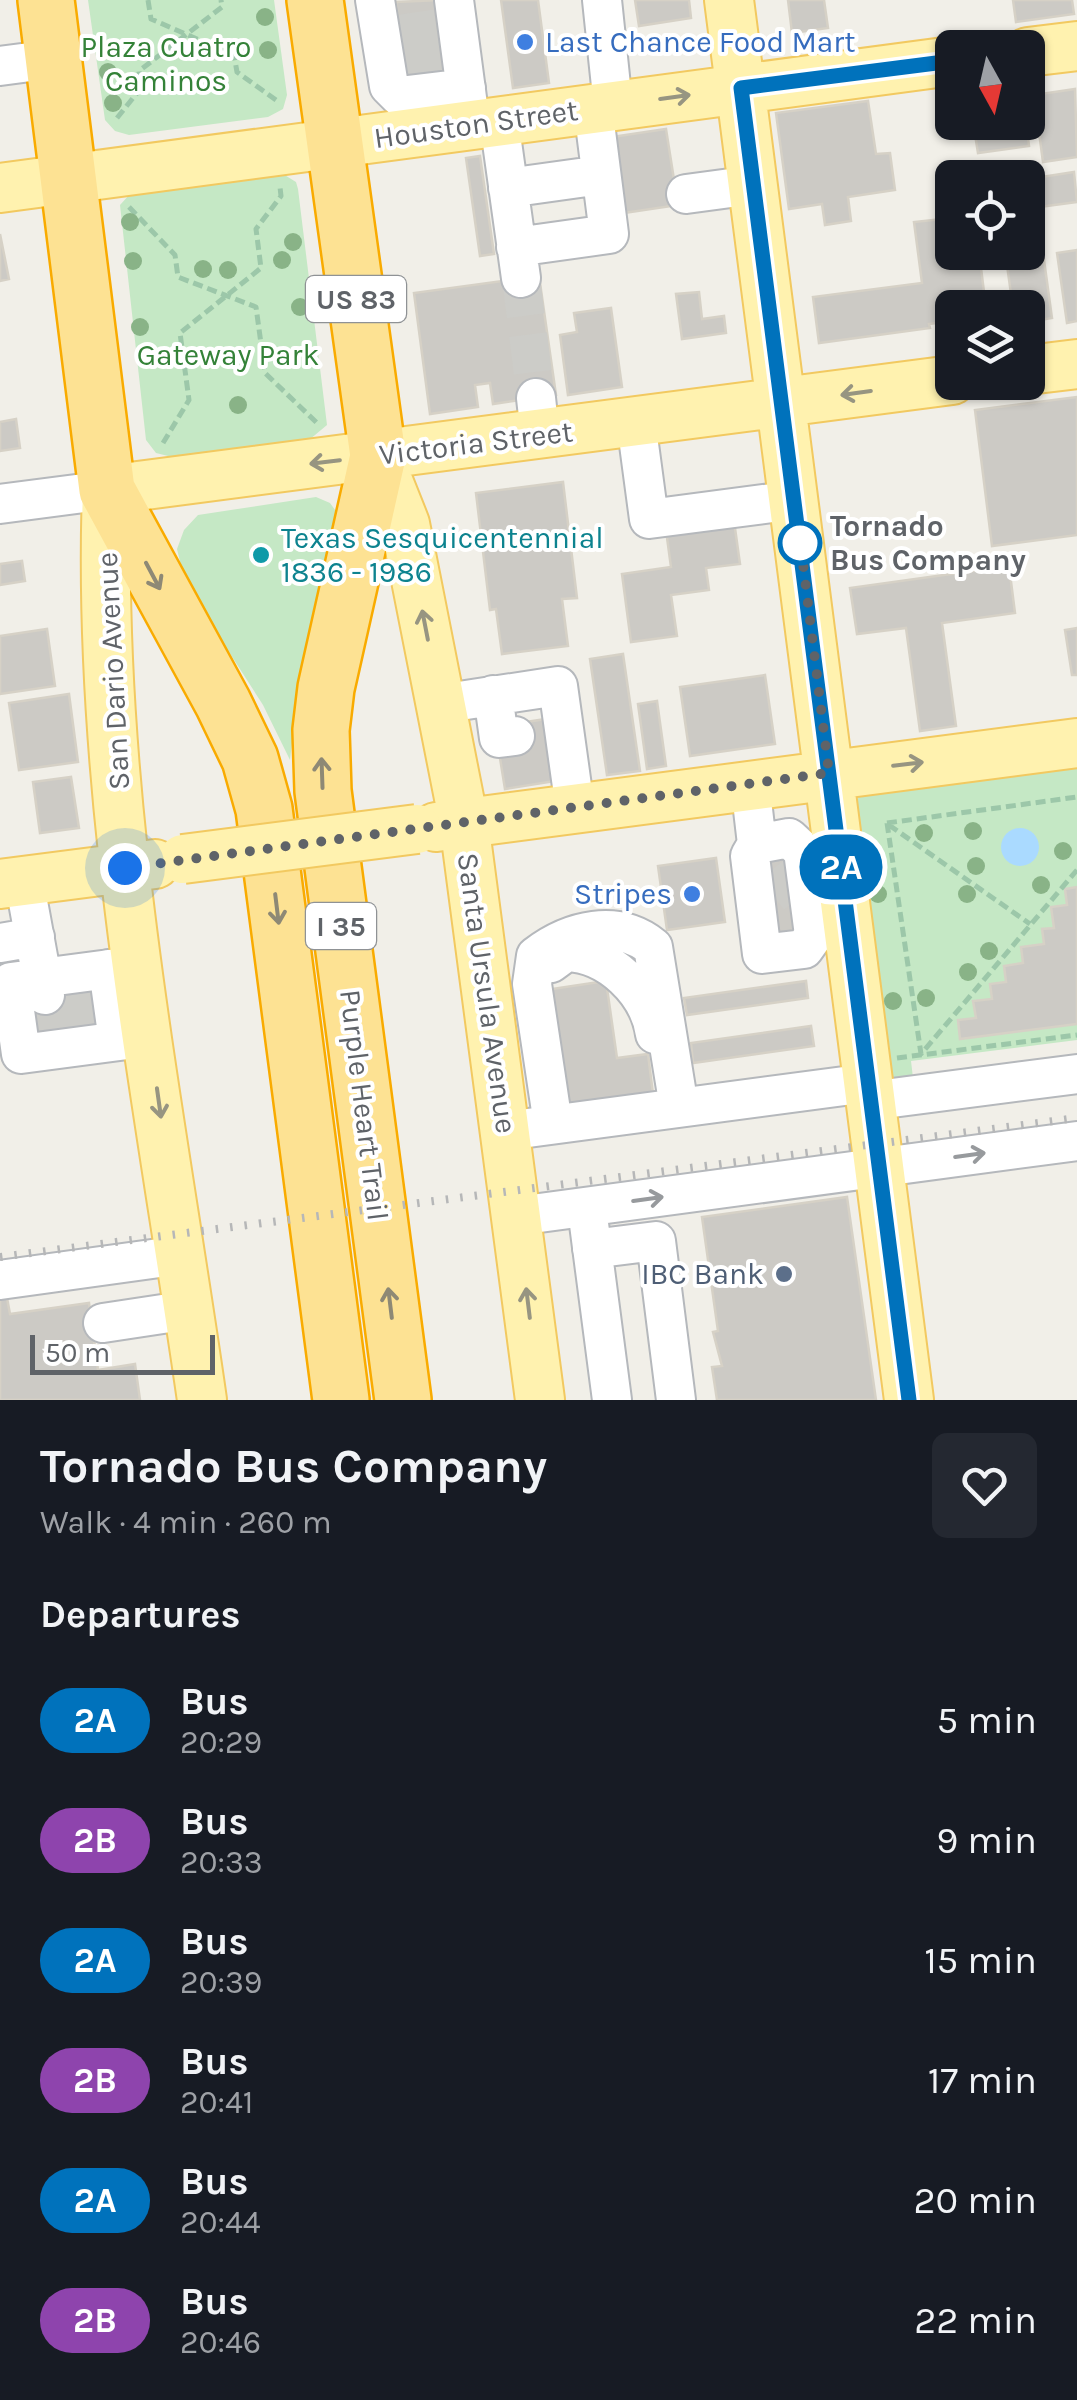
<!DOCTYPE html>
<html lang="en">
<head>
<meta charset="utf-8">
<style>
	:root { --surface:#171b24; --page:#242831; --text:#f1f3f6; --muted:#9ea1a6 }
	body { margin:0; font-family:Karla,sans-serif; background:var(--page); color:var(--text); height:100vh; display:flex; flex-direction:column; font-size:38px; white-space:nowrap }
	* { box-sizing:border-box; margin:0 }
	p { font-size:32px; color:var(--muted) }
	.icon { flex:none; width:55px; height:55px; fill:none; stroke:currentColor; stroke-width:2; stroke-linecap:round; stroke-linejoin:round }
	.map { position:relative; height:1400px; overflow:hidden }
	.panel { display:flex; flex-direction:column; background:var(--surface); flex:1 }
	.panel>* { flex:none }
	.badge { padding:0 20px; border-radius:32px; font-size:35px; line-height:65px }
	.needle { width:65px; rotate:172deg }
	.buttons { position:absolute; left:935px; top:30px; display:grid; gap:20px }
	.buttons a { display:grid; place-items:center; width:110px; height:110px; border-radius:15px; background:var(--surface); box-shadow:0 2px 8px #0004; font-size:50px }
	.scale { position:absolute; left:30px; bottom:25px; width:185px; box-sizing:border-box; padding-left:10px; border:5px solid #5f6368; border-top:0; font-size:28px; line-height:35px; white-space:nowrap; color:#5f6368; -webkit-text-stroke:8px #fff; paint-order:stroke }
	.you { position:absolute; width:50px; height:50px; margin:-25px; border:8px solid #fff; border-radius:50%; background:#1a73e8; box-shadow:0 0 0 15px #1a73e833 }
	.map>.badge { position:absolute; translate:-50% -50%; box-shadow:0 0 0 5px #fff }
	h2 { padding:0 40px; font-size:38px; line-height:90px }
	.round { display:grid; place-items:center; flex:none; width:105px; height:105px; border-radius:15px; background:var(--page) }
	.head { display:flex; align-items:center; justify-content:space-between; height:170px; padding:0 40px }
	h1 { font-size:48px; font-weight:700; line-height:75px }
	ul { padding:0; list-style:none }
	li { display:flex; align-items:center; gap:30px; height:120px; padding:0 40px }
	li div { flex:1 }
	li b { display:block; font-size:38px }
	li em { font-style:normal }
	li .badge { min-width:110px; font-weight:700; text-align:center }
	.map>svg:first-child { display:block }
	.green { fill:#c5e8c5 }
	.water { fill:#aadaff }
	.building { fill:#cccac5; stroke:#d6d1c6; stroke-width:2.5 }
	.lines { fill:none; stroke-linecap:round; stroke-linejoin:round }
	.minor-tunnel { stroke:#ccccc8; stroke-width:38; stroke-dasharray:38 19; stroke-linecap:butt }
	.minor-casing { stroke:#b5b8bc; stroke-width:42 }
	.major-casing { stroke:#f2c960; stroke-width:52 }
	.highway-casing { stroke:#f9ab00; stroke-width:60 }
	.path { stroke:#9cc7a9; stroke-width:5; stroke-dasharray:10 5; stroke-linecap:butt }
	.minor { stroke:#fff; stroke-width:38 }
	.major { stroke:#fff2af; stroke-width:48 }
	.highway { stroke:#fde293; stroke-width:55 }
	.rail { stroke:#b6b7b8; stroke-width:8; stroke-dasharray:2.5 12; stroke-linecap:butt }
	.major-bridge-casing { stroke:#f2c960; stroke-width:52; stroke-linecap:butt }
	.major-bridge { stroke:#fff2af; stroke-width:48 }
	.tree { fill:#89b387 }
	.oneway { stroke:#979581 }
	.oneway2 { stroke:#8e8975 }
	.oneway3 { stroke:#979a9d }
	.line-casing { stroke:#fff; stroke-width:22 }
	.line { stroke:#0072bc; stroke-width:15 }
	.walk { stroke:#5f6368; stroke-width:10; stroke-dasharray:0 18 }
	.shop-dot { fill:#3f7fe0; stroke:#fff; stroke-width:4 }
	.stop-dot { fill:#fff; stroke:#0072bc; stroke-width:5 }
	.culture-dot { fill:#0f9aa8; stroke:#fff; stroke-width:4 }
	.service-dot { fill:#5c6f8a; stroke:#fff; stroke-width:4 }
	.labels { text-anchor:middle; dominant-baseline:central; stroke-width:8; stroke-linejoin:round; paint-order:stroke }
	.shield { fill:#fff; stroke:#8f9295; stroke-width:2.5 }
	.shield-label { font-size:28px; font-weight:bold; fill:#5f6368 }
	.shop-label { font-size:30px; fill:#366cbe; stroke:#fff; text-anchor:start }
	.park-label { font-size:30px; fill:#348238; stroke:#fff }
	.street-label { font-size:30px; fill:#5f6368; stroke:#fff }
	.stop-label { font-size:30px; font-weight:bold; fill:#5f6368; stroke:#fff; text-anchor:start }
	.culture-label { font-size:30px; fill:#0d838f; stroke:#fff; text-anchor:start }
	.service-label { font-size:30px; fill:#4e5e75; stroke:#fff; text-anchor:end }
</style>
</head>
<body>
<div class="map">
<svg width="1077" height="1400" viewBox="0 0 1077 1400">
	<rect width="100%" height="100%" fill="#f1efe8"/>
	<path class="green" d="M88 0H274L287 95 283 109 268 117 129 135 115 131 105 120Z
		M283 174 296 182 298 189 327 425 309 440 172 457 156 453 146 440 120 205 130 194Z
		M316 497 330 503 338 514 297 700 290 760 263 705 202 610 182 570 177 549 184 530 198 515Z
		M1077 766V1040L911 1061 913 1078 893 1081 857 800 860 795Z"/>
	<path class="water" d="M1001 847a19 19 0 1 1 38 0a19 19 0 1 1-38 0Z"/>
	<path class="building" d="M440 0 450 86 406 91 396 2Z
		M501 0H538L549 83 513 88Z
		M635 0H689L691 18 639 26Z
		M788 0H824L828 28 792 33Z
		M1013 0H1072L1074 14 1016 22Z
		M1075 89 1077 157 1043 162 1034 95Z
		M868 101 876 154 890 153 895 190 848 197 851 221 825 225 822 204 789 209 776 113Z
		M973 122H1026L1029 146 978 153Z
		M666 129 678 205 617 214 605 138Z
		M480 156 494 254 480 256 466 158Z
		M1074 172 1077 202 1039 207 1035 178Z
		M1037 209 1052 318 1028 322V308H1013L1006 258 1028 252V210Z
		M952 218V252H979L986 308H952V321L929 324 930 328 819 343 813 297 922 283 914 222Z
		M0 234 9 279 0 281Z
		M1077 250V321L1067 323 1057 253Z
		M539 276 556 395 493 404 490 383 475 385 478 407 430 414 414 293Z
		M699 292 702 319 724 316 726 333 682 339 676 294Z
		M611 308 622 387 568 395 560 335 577 332 574 313Z
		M1077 397V535L992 546 975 410Z
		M16 419 20 448 0 451V422Z
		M563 482 577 598 562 599 568 646 502 654 496 609 490 610 476 493Z
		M734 521 740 564 706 568 709 590 671 595 677 636 631 642 622 574 671 567 666 530Z
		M22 561 25 581 0 585V564Z
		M1009 566 1015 613 942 623 956 726 920 731 906 628 857 634 850 588Z
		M1077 628V675H1072L1065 630Z
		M47 629 55 686 0 694V636Z
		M623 654 640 771 607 775 590 659Z
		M765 675 775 744 690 756 680 687Z
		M69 694 78 762 19 770 9 703Z
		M657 701 666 766 647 769 638 704Z
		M546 719 555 781 505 789 499 752 513 724Z
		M71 777 79 828 40 833 33 782Z
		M794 853 805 936 778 940 767 857Z
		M716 858 725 922 667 930 658 866Z
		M1077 887V1024L960 1039 958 1020 976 1018 973 1001 992 999 990 984 1006 982 1004 966 1023 963 1021 947 1044 944 1042 929 1054 928 1051 907 1067 905 1065 889Z
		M606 981 617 1058 648 1054 653 1094 568 1106 552 989Z
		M806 981 808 998 687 1015 684 998Z
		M106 987 111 1026 21 1039 16 999Z
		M811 1026 814 1046 693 1063 691 1043Z
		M847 1197 876 1400H717L712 1367 722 1366 713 1332 718 1331 702 1217Z
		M7 1298 10 1314 89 1303 98 1370 135 1364 140 1400H0V1299Z"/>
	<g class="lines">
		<path class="minor-tunnel" d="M399 34 444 27
			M403 66 447 60
			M521 278 536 398
			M772 895 797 874
			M77 991 82 1030
			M45 995 51 1035"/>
		<g class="minor-casing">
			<path id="minor" d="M375 0 389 86 399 96 466 88
				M454 0 469 113
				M602 0 613 105
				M0 66 53 59
				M499 121 521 278
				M508 188 601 175
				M686 194 753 185
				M516 247 609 234 593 108
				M536 398 540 434
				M636 422 649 519 795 500
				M0 504 107 490
				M493 695 499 738 515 736
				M440 704 558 686 575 808
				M750 784 757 844 750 856 762 954 804 949 814 935 803 851 789 838 757 844
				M24 880 45 995
				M0 943 35 937
				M551 963 566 952C609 953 649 992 655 1034
				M140 965 11 982 21 1054 150 1037
				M108 969 118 1041
				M869 1101 1077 1074
				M553 1124 532 984 536 956C570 930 617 918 653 947L679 1107
				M528 1128 867 1083
				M517 1216 1077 1141
				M589 1224 612 1400
				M592 1249 656 1241 676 1400
				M0 1280 181 1255
				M103 1323 189 1310"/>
		</g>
		<g class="major-casing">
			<path id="major" d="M729 0 909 1400
				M1028 52 1077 46
				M0 188 952 61
				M1028 370 1077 364
				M378 456 405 524 464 823 540 1400
				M436 827 1077 743
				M0 884 155 864
				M202 1400C159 1100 96 794 107 490L952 380"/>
		</g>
		<g class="highway-casing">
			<path id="highway" d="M46 0 107 490 223 703 250 759 264 809 341 1400
				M315 0 378 456 326 688 321 730 323 791 403 1400"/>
		</g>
		<path class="path" d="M148 0 151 19 234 55 237 72 276 100
			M117 118 141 88 139 71 222 7 221 0
			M129 207 175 255 178 277 256 307 265 373 317 423
			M163 443 189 400 180 333 261 268 256 229 281 196 280 187
			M887 823 921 1054 1077 870
			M887 823 1077 797
			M889 825 1030 924
			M897 1058 1077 1035"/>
		<use href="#minor" class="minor"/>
		<use href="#major" class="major"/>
		<use href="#highway" class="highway"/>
		<path class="rail" d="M0 1257 1077 1118"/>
		<g class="major-bridge-casing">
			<path id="major-bridge" d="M183 859 417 829"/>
		</g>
		<use href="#major-bridge" class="major-bridge"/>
	</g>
	<g class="tree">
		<circle cx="265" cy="17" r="9"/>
		<circle cx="268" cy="50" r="9"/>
		<circle cx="108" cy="72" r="9"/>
		<circle cx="113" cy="103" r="9"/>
		<circle cx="130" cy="222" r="9"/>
		<circle cx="293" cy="242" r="9"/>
		<circle cx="282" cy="260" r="9"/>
		<circle cx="133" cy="261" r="9"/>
		<circle cx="203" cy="269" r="9"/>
		<circle cx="228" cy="270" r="9"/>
		<circle cx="300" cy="307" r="9"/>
		<circle cx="140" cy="327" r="9"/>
		<circle cx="238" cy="405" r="9"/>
		<circle cx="973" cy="831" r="9"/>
		<circle cx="924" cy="833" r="9"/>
		<circle cx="1063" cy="851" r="9"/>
		<circle cx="976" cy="866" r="9"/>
		<circle cx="1041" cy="885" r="9"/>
		<circle cx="878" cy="894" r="9"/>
		<circle cx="967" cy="894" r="9"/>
		<circle cx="989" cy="951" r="9"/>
		<circle cx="968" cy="972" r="9"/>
		<circle cx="926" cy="998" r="9"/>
		<circle cx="893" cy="1001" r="9"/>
	</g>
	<defs><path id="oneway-shaft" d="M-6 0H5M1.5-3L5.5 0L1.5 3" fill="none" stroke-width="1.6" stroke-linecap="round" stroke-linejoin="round" transform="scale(2.5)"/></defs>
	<g class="oneway">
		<use href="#oneway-shaft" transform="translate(675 97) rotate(-8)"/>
		<use href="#oneway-shaft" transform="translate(856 393) rotate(172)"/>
		<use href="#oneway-shaft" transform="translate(325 462) rotate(173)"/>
		<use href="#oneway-shaft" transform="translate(425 625) rotate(-101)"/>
		<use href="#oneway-shaft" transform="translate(908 764) rotate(-7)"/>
		<use href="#oneway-shaft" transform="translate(159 1103) rotate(82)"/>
		<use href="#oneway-shaft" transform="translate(528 1303) rotate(-97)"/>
	</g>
	<g class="oneway2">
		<use href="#oneway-shaft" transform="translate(153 576) rotate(62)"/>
		<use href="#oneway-shaft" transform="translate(322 773) rotate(-92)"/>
		<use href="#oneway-shaft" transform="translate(277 909) rotate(83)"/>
		<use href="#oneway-shaft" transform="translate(390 1303) rotate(-97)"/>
	</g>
	<g class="oneway3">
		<use href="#oneway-shaft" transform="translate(970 1155) rotate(-8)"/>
		<use href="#oneway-shaft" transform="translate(648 1199) rotate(-8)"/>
	</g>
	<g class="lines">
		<g class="line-casing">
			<path id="line" d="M909 1400 741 88 952 61"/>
		</g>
		<use href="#line" class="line"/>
		<path class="walk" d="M125 868 829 773 800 539V543"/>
	</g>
	<g class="shop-dot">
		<circle cx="525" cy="42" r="10"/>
		<circle cx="692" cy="894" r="10"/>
	</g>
	<circle class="stop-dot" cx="800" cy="543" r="20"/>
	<circle class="culture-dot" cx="261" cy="555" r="10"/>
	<circle class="service-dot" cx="784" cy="1274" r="10"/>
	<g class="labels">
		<g class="shield">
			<rect x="306" y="276" width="100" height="46" rx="8"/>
			<rect x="306" y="903" width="70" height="46" rx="8"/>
		</g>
		<g class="shield-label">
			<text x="356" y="299">US 83</text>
			<text x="341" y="926">I 35</text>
		</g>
		<g class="shop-label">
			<text x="545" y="42">Last Chance Food Mart</text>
			<text x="672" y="894" text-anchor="end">Stripes</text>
		</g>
		<g class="park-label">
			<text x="166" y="47">Plaza Cuatro<tspan x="166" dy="34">Caminos</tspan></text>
			<text x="228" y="355">Gateway Park</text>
		</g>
		<g class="street-label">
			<text transform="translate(476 124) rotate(-8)">Houston Street</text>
			<text transform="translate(476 443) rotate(-7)">Victoria Street</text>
			<text transform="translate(113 671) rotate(-93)">San Dario Avenue</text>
			<text transform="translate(487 993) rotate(82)">Santa Ursula Avenue</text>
			<text transform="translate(364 1105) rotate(83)">Purple Heart Trail</text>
		</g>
		<g class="stop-label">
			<text x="830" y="526">Tornado<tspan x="830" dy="34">Bus Company</tspan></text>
		</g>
		<g class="culture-label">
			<text x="281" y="538">Texas Sesquicentennial<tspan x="281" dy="34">1836 - 1986</tspan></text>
		</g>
		<g class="service-label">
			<text x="764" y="1274">IBC Bank</text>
		</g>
	</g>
</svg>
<div class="buttons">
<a><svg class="needle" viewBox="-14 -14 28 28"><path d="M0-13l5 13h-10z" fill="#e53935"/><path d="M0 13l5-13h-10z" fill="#9ea1a6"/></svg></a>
<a><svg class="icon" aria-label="locate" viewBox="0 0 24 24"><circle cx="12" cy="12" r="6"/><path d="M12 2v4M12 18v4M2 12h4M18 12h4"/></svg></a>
<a><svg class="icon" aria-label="layers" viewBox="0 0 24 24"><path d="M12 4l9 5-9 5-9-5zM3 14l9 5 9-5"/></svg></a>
</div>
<div class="scale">50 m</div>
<div class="you" style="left:125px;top:868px"></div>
<b class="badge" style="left:841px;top:867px;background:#0072bc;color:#fff">2A</b>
</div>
<section class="panel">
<div class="head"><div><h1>Tornado Bus Company</h1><p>Walk · 4 min · 260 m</p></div><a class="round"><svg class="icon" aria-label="heart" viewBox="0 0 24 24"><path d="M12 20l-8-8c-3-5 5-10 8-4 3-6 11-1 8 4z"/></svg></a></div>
<h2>Departures</h2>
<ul>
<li><span class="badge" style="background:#0072bc;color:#fff">2A</span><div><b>Bus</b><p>20:29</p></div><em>5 min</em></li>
<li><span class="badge" style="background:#8e44ad;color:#fff">2B</span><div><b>Bus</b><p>20:33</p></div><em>9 min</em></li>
<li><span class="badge" style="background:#0072bc;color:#fff">2A</span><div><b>Bus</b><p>20:39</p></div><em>15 min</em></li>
<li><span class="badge" style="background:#8e44ad;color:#fff">2B</span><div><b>Bus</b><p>20:41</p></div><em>17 min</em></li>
<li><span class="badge" style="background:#0072bc;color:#fff">2A</span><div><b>Bus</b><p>20:44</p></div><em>20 min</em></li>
<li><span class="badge" style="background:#8e44ad;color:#fff">2B</span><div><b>Bus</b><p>20:46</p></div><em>22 min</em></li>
</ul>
</section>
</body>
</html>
